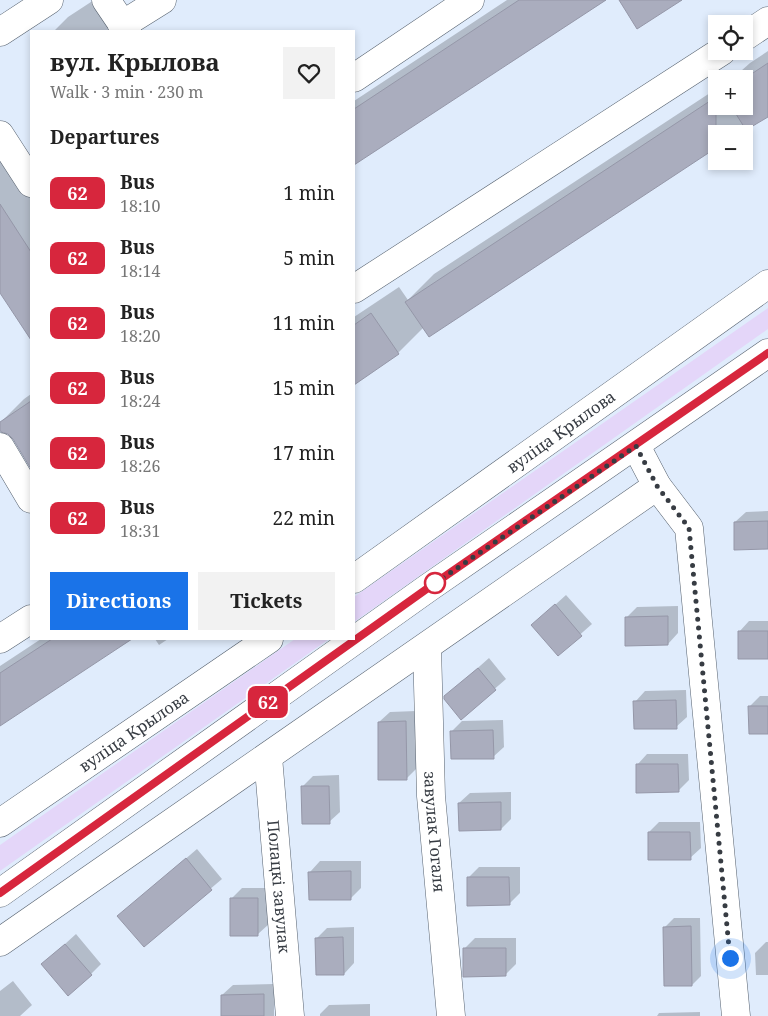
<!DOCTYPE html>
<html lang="en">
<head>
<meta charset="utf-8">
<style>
	:root { --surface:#fff; --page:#f2f2f2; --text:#222; --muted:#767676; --accent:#1a73e8 }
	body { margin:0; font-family:"Noto Serif",serif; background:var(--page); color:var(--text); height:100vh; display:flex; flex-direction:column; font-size:19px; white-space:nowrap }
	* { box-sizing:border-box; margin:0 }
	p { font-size:16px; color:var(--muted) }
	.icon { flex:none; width:28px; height:28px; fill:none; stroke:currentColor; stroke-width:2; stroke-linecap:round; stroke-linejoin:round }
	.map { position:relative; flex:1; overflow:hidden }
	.panel { position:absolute; left:30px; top:30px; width:325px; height:610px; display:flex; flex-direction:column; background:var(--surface); border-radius:0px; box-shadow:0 2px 8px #0003 }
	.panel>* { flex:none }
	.badge { padding:0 10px; border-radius:8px; font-size:18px; line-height:32px }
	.fabs { position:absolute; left:708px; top:15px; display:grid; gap:10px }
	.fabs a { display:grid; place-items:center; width:45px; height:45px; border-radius:0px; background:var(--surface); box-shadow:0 2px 8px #0003; font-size:25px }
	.you { position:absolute; width:25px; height:25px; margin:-12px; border:4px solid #fff; border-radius:50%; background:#1a73e8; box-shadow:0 0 0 8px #1a73e833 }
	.map>.badge { position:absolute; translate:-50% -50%; box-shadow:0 0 0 2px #fff }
	h2 { padding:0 20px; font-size:19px; line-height:45px }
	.round { display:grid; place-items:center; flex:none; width:52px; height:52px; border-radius:0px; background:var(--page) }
	.head { display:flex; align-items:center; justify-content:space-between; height:85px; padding:0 20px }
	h1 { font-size:24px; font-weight:700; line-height:38px }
	.action { display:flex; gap:10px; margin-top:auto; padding:10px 20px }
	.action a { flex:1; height:58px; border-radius:0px; background:var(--accent); color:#fff; font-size:20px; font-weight:700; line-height:58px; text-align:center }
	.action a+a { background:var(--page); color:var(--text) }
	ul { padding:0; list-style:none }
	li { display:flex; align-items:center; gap:15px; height:65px; padding:0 20px }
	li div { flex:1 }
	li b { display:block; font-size:19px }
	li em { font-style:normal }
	li .badge { min-width:55px; font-weight:700; text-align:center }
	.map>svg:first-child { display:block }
	.green { fill:#e4d6f9 }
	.shadow { fill:#0003 }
	.building { fill:#aaadbe; stroke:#9597a8 }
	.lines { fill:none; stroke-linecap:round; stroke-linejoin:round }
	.minor-casing { stroke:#57626f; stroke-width:29 }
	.major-casing { stroke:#57626f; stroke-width:29 }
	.minor { stroke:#fff; stroke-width:28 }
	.major { stroke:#fff; stroke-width:28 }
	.line-casing { stroke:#fff; stroke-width:11 }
	.line { stroke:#d7263d; stroke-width:8 }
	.walk { stroke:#373c43; stroke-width:5; stroke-dasharray:0 9 }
	.stop-dot { fill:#fff; stroke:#d7263d; stroke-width:2.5 }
	.labels { text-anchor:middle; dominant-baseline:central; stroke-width:5; stroke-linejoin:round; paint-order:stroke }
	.street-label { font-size:16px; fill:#373c43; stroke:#fff }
</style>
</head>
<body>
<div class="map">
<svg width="768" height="1016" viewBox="0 0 768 1016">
	<rect width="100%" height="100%" fill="#e0ecfc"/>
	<path class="green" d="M768 308V329L354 622V597Z
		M295 639H329L0 871V845Z"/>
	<path class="shadow" d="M94 0 133 31H54L68 17Z
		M507 0H604L354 164V101Z
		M768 51V115L736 134H716V147L429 335 424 327 398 353 354 383V317L399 287 408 300 434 274 716 89V106H744V79H732L750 63Z
		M0 136 31 183V315L21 322 0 291Z
		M31 394V466L14 438 0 427V423L24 399Z
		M768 511V548L735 522 746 512Z
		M566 595 592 624 558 654 533 625Z
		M678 606V633L668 644 626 618 637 607Z
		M749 621H768V658L739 632Z
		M41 639H130L0 724V666Z
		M155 639H168L159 645Z
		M489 658 506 679 461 718 445 697Z
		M686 690 687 717 676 727 635 702 645 691Z
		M760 696H768V733L750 706Z
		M416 711 417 768 406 779 379 722 390 712Z
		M503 720 504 747 493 757 452 731 462 721Z
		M647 754H688L689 780 678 791 637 765Z
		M339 775 340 812 329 822 302 787 313 776Z
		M511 792V819L501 829 459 803 470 793Z
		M659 822H700L701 848 690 858 649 832Z
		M197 849 222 879 144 945 119 916Z
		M320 861H361V888L351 898 310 872Z
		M479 867H520V893L509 904 468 878Z
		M242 888H268L269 924 258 934 231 899Z
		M674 918H700L701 976 692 985 665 927Z
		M354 927V963L344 974 317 938 327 928Z
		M76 934 101 964 91 974 43 964Z
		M475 938H516V964L505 975 464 949Z
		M766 942H768V975H756L755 953Z
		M13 981 32 1005 20 1016H0V991Z
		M274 984V1016H222V995L233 985Z
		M370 1004V1016H320V1014L329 1005Z
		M700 1012V1016H657L659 1013Z"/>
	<path class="building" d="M519 0H606L354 165V109Z
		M619 0H682L637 29Z
		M768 63V117L746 130 731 106H744V79Z
		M716 97V148L429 337 405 302Z
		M0 204 31 252V340L0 293Z
		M371 313 399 354 354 385V325Z
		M31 401V469L13 439 8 434 1 432 0 430V422Z
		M768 521V549L734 550V522Z
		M555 604 582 636 558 656 531 625Z
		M668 616V645L625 646V617Z
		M738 631H768V659H738Z
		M52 639H132L0 726V673Z
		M478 668 496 690 461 720 444 699V696Z
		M676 700 677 729H634L633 701Z
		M748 706H768V734H749Z
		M406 721 407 780H378V722Z
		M493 730 494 759H451L450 731Z
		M636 764H678L679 792 636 793Z
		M301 786H329L330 824H302Z
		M501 802V830L459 831 458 803Z
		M648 832H690L691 860H648Z
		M186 858 212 890 144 947 117 916Z
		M351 871V900H309L308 872Z
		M467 877H509L510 905 467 906Z
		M230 898H258V936H230Z
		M691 926 692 986H664L663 927Z
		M343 937 344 975H316L315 938Z
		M65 944 92 975 68 996 41 964Z
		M463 948H506V976L463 977Z
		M264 994V1016H221V995Z"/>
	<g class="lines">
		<g class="minor-casing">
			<g id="minor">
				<path d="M106 0 127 31"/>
				<path d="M122 25 162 0"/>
				<path d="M0 32 49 0"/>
				<path d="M744 37 768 21"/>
				<path d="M354 78 470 0"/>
				<path d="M0 135 31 183"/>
				<path d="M354 289 722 51"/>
				<path d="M636 446 657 486 689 528 736 1016"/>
				<path d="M0 447 31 499"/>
				<path d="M0 639 31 619"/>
				<path id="s1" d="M427 647 431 796 451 1016"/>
				<path id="s2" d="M268 757 290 1016"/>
				<path d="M0 942 657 486"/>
			</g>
		</g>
		<g class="major-casing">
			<g id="major">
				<path id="s3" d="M354 579 768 284"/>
				<path id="s4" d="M0 823 269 639"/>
				<path d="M0 893 428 588 768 353"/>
			</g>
		</g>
		<use href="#minor" class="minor"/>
		<use href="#major" class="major"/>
	</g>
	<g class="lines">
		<g class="line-casing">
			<path id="line" d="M0 893 428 588 768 353"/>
		</g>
		<use href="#line" class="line"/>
		<path class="walk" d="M435 583 428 588 636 446 657 486 689 528 730 958"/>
	</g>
	<circle class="stop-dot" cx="435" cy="583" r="10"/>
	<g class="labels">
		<g class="street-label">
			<text stroke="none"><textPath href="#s3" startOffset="254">вуліца Крылова</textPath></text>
			<text stroke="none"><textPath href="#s4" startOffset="162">вуліца Крылова</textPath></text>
			<text stroke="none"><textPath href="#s1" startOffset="185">завулак Гогаля</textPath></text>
			<text stroke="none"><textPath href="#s2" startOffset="130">Полацкі завулак</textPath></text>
		</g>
	</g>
</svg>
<div class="fabs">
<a><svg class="icon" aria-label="locate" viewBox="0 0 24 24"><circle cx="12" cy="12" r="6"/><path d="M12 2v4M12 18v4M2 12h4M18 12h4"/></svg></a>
<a>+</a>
<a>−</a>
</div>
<div class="you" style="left:730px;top:958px"></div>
<b class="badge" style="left:268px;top:702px;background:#d7263d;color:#fff">62</b>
<section class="panel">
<div class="head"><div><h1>вул. Крылова</h1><p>Walk · 3 min · 230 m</p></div><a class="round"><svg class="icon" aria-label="heart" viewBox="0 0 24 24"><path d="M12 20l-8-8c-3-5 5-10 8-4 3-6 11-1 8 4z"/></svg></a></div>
<h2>Departures</h2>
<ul>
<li><span class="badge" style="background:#d7263d;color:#fff">62</span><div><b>Bus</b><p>18:10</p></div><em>1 min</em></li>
<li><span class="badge" style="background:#d7263d;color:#fff">62</span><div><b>Bus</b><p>18:14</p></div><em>5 min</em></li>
<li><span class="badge" style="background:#d7263d;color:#fff">62</span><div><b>Bus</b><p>18:20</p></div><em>11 min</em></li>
<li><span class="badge" style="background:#d7263d;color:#fff">62</span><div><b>Bus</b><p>18:24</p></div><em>15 min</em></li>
<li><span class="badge" style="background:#d7263d;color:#fff">62</span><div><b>Bus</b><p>18:26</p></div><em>17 min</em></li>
<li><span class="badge" style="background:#d7263d;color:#fff">62</span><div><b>Bus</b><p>18:31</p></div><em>22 min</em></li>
</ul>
<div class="action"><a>Directions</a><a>Tickets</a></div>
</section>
</div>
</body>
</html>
